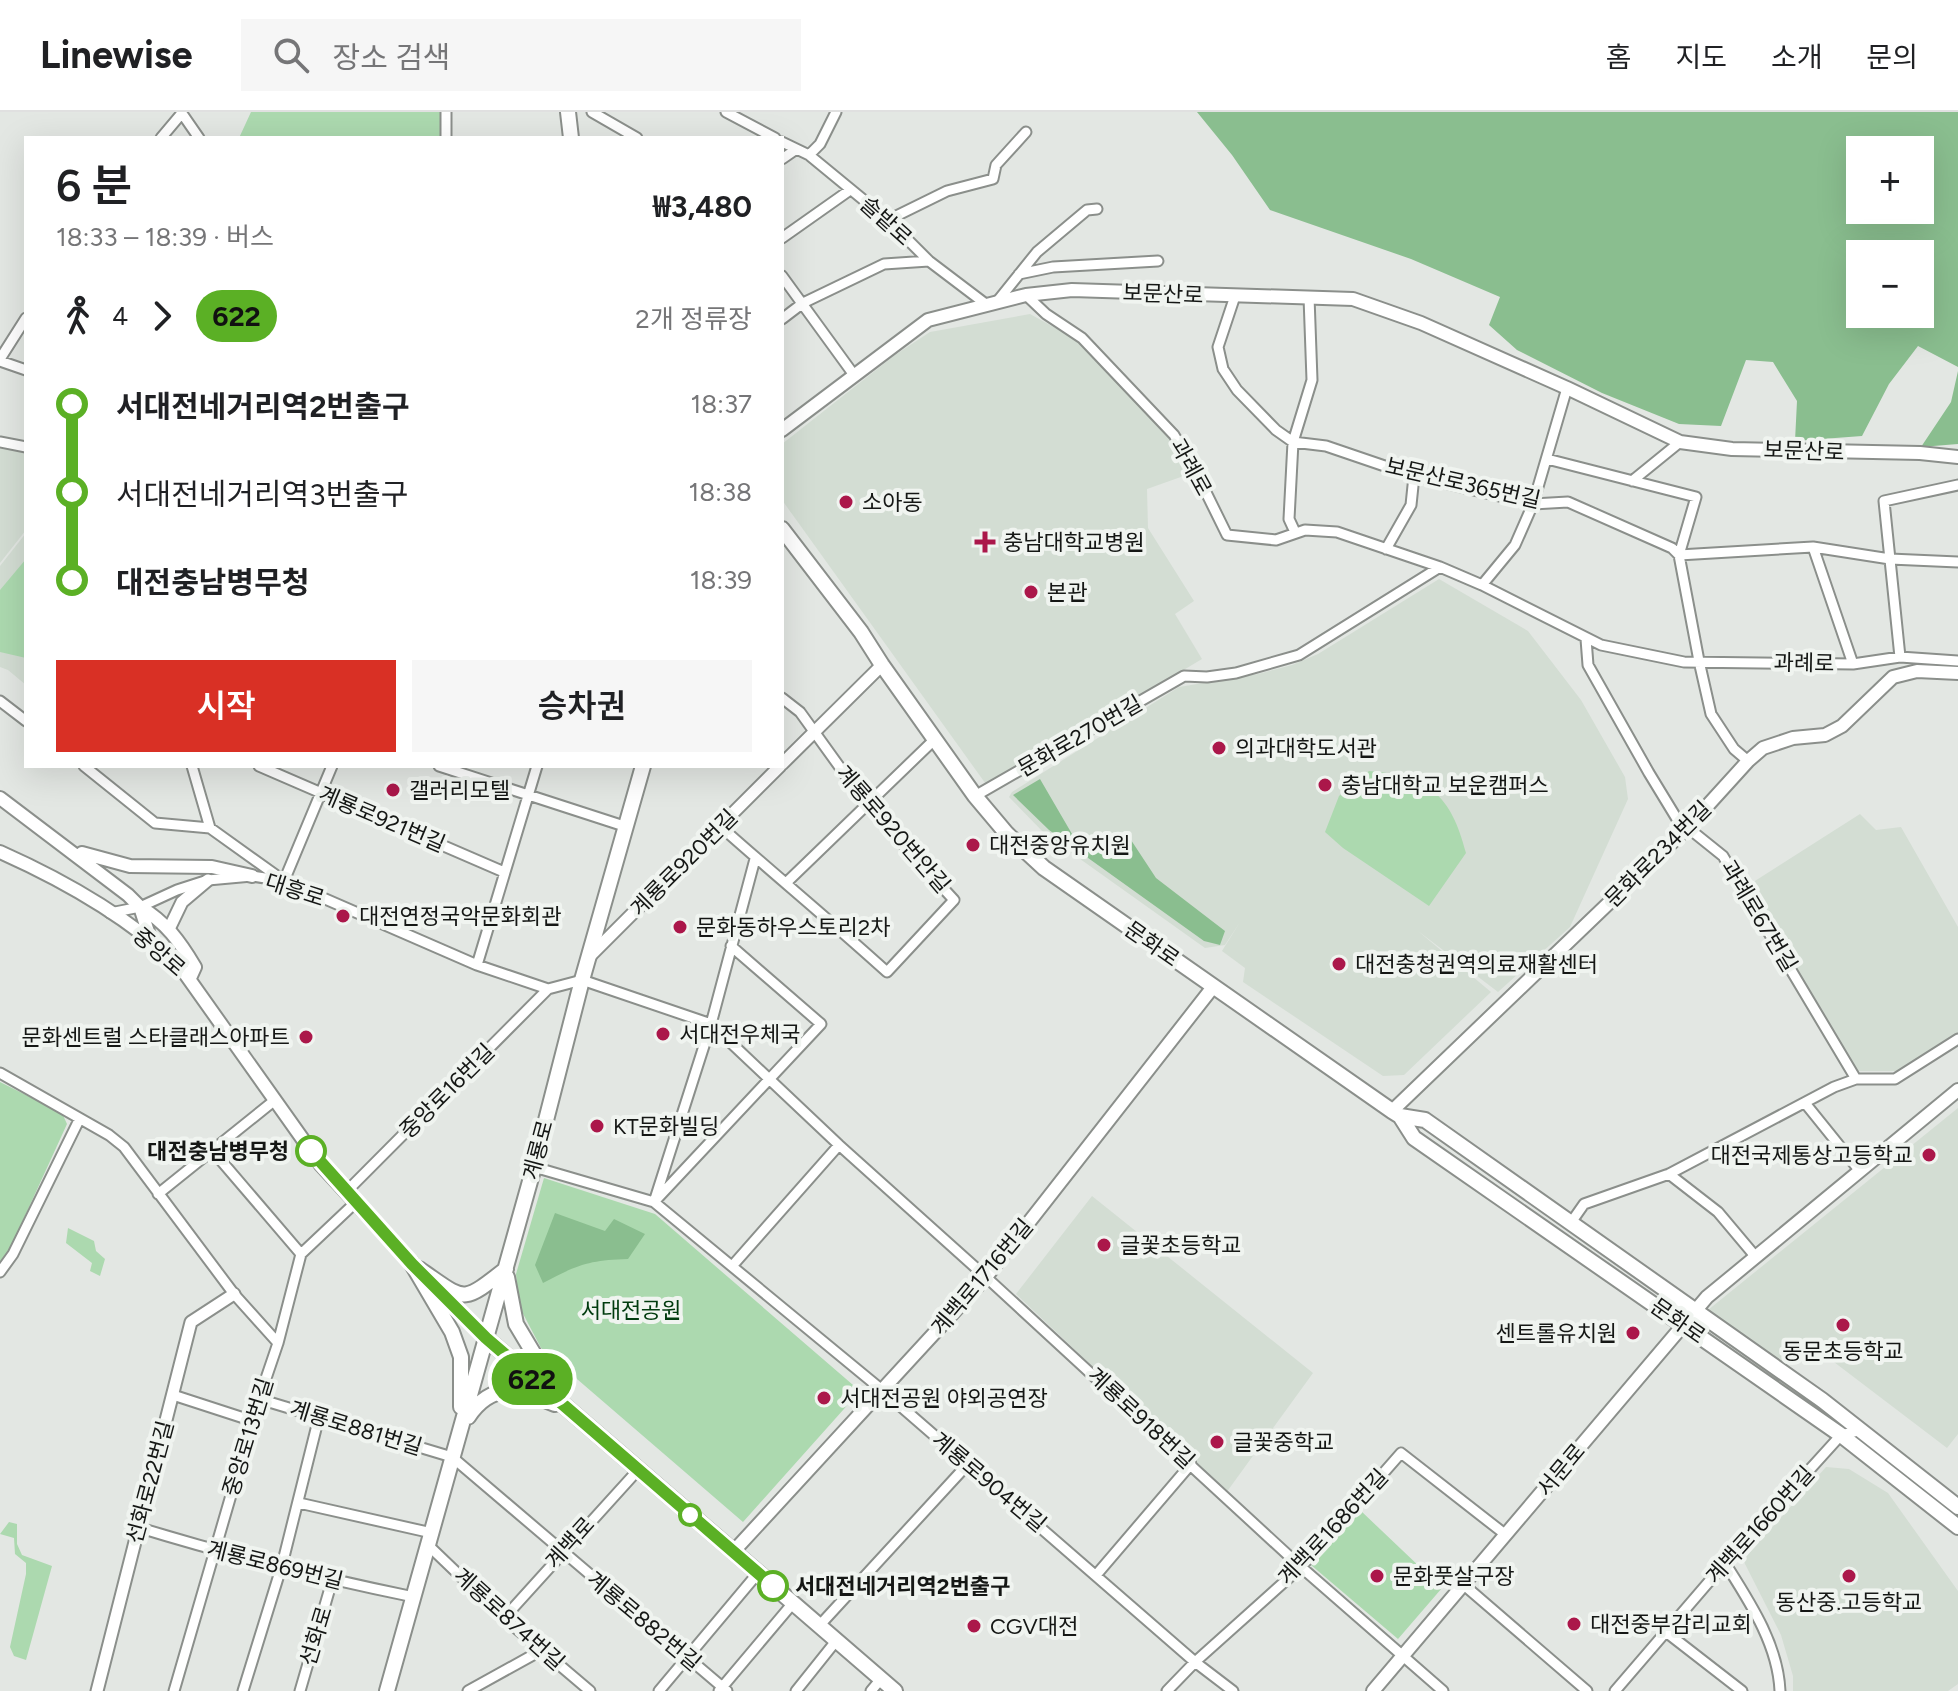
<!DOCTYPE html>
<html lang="ko">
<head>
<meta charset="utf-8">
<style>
	:root { --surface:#fff; --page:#f6f6f6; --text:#202124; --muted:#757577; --line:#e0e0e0; --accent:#d93025 }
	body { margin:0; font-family:Figtree,"Noto Sans KR",sans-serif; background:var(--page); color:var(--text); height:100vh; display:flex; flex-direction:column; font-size:30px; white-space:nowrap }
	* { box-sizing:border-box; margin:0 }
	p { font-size:26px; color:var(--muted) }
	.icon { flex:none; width:44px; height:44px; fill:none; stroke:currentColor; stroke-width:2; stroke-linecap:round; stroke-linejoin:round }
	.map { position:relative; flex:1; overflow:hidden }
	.sheet { position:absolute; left:24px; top:24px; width:760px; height:632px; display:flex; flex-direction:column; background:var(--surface); border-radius:0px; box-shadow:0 8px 32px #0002 }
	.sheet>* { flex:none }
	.badge { padding:0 16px; border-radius:26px; font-size:28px; line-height:52px }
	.fabs { position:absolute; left:1846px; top:24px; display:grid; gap:16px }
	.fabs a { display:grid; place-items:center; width:88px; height:88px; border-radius:0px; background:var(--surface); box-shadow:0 8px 32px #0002; font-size:40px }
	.map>.badge { position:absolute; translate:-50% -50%; box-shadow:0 0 0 4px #fff }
	.legs { display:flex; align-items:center; gap:12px; height:88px; padding:0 32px; font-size:26px }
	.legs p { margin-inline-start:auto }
	.head { display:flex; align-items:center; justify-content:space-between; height:136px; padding:0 32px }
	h1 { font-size:44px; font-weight:600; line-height:60px }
	.action { display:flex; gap:16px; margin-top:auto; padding:16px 32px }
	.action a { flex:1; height:92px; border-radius:0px; background:var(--accent); color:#fff; font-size:32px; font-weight:600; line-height:92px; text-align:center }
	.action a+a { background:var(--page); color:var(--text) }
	ul { padding:0 32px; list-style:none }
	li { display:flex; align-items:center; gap:28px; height:88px; font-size:30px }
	li i { display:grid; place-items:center; width:12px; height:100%; margin:0 10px; background:currentColor }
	li i::after { content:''; width:20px; height:20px; margin:-10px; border:6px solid; border-radius:50%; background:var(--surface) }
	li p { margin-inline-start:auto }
	li:first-child i { background:linear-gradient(#0000 50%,currentColor 0) }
	li:last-child i { background:linear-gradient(currentColor 50%,#0000 0) }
	header { display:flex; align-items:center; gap:48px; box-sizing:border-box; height:112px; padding:0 40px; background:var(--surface); border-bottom:2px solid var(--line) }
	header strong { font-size:38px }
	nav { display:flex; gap:44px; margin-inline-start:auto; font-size:28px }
	.search { width:560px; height:72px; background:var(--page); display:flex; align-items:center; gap:20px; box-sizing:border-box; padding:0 28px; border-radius:0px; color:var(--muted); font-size:30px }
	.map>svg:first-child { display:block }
	.built { fill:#d3ddd3 }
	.green { fill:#acd9af }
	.forest { fill:#8abe8f; fill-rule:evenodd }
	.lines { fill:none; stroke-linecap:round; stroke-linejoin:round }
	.minor-casing { stroke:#8b8f8b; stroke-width:13 }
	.tertiary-casing { stroke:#8b8f8b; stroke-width:15 }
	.secondary-casing { stroke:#8b8f8b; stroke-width:16 }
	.primary-casing { stroke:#8b8f8b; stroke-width:18 }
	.minor { stroke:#fff; stroke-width:9 }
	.tertiary { stroke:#fff; stroke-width:11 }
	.secondary { stroke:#fff; stroke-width:12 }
	.primary { stroke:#fff; stroke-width:14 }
	.line-1-casing { stroke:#fff; stroke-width:18 }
	.line-1 { stroke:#5bb025; stroke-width:12 }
	.poi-dot { fill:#ab174a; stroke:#f0f4f0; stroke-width:3 }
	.stop-1-dot { fill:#fff; stroke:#5bb025; stroke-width:4 }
	.labels { text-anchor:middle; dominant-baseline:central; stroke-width:8; stroke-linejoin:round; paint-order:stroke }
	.street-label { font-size:22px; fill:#151715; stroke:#f0f4f0 }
	.poi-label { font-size:22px; fill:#151715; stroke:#f0f4f0; text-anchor:start }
	.stop-label { font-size:22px; font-weight:bold; fill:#151715; stroke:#f0f4f0; text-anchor:end }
	.park-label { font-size:22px; fill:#003b0e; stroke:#f0f4f0 }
</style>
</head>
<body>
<header>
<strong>Linewise</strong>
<div class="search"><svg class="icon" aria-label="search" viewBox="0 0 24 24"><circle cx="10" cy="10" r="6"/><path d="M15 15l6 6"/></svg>장소 검색</div>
<nav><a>홈</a><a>지도</a><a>소개</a><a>문의</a></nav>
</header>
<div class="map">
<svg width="1958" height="1579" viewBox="0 0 1958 1579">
	<rect width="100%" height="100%" fill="#e3e7e3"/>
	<path class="built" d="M1030 202 1079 229 1164 319 1192 361 1147 377 1148 416 1194 489 1175 502 1202 547 988 675 782 388V332L895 243 930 220Z
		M0 336 26 340V418L0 451Z
		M26 421V573L8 558 0 555V454Z
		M1439 467 1528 519 1581 588 1625 665 1628 687 1570 815 1498 880 1418 819 1491 880 1404 963 1383 964 1243 870 1245 856 1222 839 1240 810 1225 833 1205 836 1045 722 1009 685 1012 680 1179 575 1258 562 1292 553 1318 542Z
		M1860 702 1876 718 1901 715 1958 815V923L1896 959H1858L1747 774Z
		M1958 996V1322L1947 1336 1805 1228 1786 1255 1708 1198Z
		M1092 1084 1313 1261 1226 1381 1016 1182Z
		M1826 1355 1849 1357 1888 1381 1958 1479V1572L1948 1579H1793V1564L1781 1523 1743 1448Z"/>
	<path class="green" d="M251 0H443L444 26H239Z
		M26 447V546L0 540V478Z
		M1369 659C1429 664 1451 683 1466 741L1429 794 1343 736 1325 720 1339 684Z
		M0 970 62 1001 67 1012 8 1141 0 1150Z
		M544 1066 655 1102 860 1279 743 1410 541 1236 519 1194 516 1162Z
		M68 1116 94 1129 96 1139 105 1147 100 1164 90 1159 92 1151 66 1131Z
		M1361 1399 1442 1476 1398 1527 1311 1453Z
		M9 1410 17 1412V1432L22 1443 52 1454 26 1548 14 1544 10 1535 26 1462V1451L15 1442 14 1426 0 1422Z"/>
	<path class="forest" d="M1197 0H1958V255L1918 234 1889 272 1862 324 1795 329 1797 289 1773 250 1746 248 1721 314 1679 312 1602 281 1517 238 1489 213 1500 185 1411 147 1270 98 1232 43ZM1920 38V98H1860V38ZM1920 142V202H1860V142Z
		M1958 259V332L1921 335 1951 290Z
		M1040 667 1079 734 1109 739 1131 728 1156 766 1225 819 1220 833 1204 829 1049 718 1013 683Z
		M555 1101 605 1119 614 1107 645 1122 628 1147C589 1148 577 1153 543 1171L535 1153Z"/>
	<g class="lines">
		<g class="minor-casing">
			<path id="minor" d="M181 0 199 26
				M592 0 637 26
				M726 0 775 26
				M161 26 182 1
				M446 26V0
				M782 30 809 43 888 108 929 149 987 193
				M809 43 820 32 836 0
				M782 47 795 38
				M888 108 947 79 993 67 996 53 1026 20
				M782 126 850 78
				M1019 162 1053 155 1158 149
				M782 164 854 263
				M1026 183 1046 202 1082 226 1174 323 1195 358 1227 423 1276 428 1305 418 1337 420 1440 455 1482 473 1601 533 1684 550 1853 552 1900 545 1958 549
				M1235 184 1218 235 1223 257 1237 278 1276 318 1293 330 1326 334 1414 364 1533 392 1568 390 1672 436 1679 443 1813 435 1890 447 1958 450
				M996 191 1037 140 1081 103 1087 98 1097 97
				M782 207 803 191 884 152 929 149
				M0 247 26 206
				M0 249 26 258
				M0 330 26 335
				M1547 347 1696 385 1679 443 1699 549 1711 602 1734 637 1748 649
				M1632 369 1680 330
				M1295 420 1289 407 1293 330 1312 268 1309 185
				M1813 435 1853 552
				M1386 437 1411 393 1414 364
				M1482 473 1515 433 1533 392 1567 276
				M1586 527 1588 553 1649 661 1677 707 1723 744 1856 967
				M1900 545 1884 389 1958 373
				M0 589 26 609
				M84 654 155 711 210 716 284 769 332 654
				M192 654 210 716
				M259 654 504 760
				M439 654 624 714
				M975 684 1184 564 1207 565 1236 561 1299 543 1440 455
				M720 714C775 763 832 810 887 860L954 788 867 693 800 600 782 586
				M787 770 934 628
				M110 801 140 795 177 778 208 768 252 764 284 769 477 853 548 877 582 868 711 912 839 1033 986 1165 1301 1455 1443 1579
				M477 853 537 654
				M0 961 109 1023 124 1035 234 1182 278 1231
				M1805 991 1859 1058
				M212 1038 301 1142
				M534 1055 654 1090 882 1278 1195 1550 1233 1579
				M1669 1062 1718 1100 1755 1144
				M345 1081 548 877
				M158 1082 275 988
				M655 1087 711 912 755 747
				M654 1090 821 912 731 834
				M1570 1112 1584 1092 1669 1062 1834 975 1856 967H1895L1958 927
				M733 1153 839 1033
				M0 1160 13 1142 79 1008
				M173 1283 253 1309
				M259 1287 452 1345 727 1579
				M299 1391 432 1421
				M137 1415C228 1443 321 1466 414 1485
				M429 1434 504 1506 590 1579
				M1725 1451C1749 1489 1778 1532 1780 1579
				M1097 1462 1191 1352
				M1464 1473 1587 1579
				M504 1506 638 1358
				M819 1514 967 1353
				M1666 1520 1742 1579
				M174 1579 259 1287 278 1231 301 1142 355 1091
				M243 1579 282 1453 319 1305
				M300 1579 332 1469
				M468 1579 542 1538
				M659 1579 758 1461
				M719 1579 793 1491
				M796 1579 836 1529
				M871 1579 881 1567
				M1167 1579 1195 1550 1301 1455 1401 1341 1506 1423
				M1615 1579 1725 1451 1841 1323 1862 1318"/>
		</g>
		<g class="tertiary-casing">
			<path id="tertiary" d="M782 652 882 553
				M169 817 182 790 208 768
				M588 846 780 654
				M97 1579 191 1210 234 1182"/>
		</g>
		<g class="secondary-casing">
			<path id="secondary" d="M782 318 928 208 1026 183 1072 178 1353 187 1421 211 1567 276 1680 330 1732 337 1920 341 1958 345
				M0 686 128 783 140 795 150 826
				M0 740C63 768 129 806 179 853L321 1053 418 1158
				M82 741 130 754 212 755 252 764
				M140 795C166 810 180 830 195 855L190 866
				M1392 999 1689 714 1748 649 1763 636 1793 626 1825 623 1842 614 1893 565 1917 559 1958 561
				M431 1171 486 1226
				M733 1440 986 1165 1213 875
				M1373 1579 1707 1185 1958 978"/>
		</g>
		<g class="primary-casing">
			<path id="primary" d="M568 0 571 26
				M782 417 861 520 882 553 975 684 1007 722 1044 756 1392 999 1400 1004 1425 1008 1822 1288 1958 1395
				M1400 1004 1414 1026 1841 1323 1958 1415
				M412 1152 452 1220 461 1245V1295
				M419 1157C466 1189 460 1193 506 1157
				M507 1165 516 1212 559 1284
				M486 1226 895 1579
				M468 1305C493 1268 519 1278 555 1292
				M387 1579 534 1055 582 868 643 654"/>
		</g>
		<use href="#minor" class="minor"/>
		<use href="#tertiary" class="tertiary"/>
		<use href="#secondary" class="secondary"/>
		<use href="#primary" class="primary"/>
	</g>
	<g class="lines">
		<g class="line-1-casing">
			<path id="line-1" d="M311 1039 412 1152 486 1226 773 1474"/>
		</g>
		<use href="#line-1" class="line-1"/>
	</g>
	<g class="poi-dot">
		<circle cx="846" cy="390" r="8"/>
		<path d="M981 418h8v8h8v8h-8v8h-8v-8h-8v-8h8z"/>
		<circle cx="1031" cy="480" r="8"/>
		<circle cx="1219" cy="636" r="8"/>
		<circle cx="1325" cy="673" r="8"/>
		<circle cx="393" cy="678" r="8"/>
		<circle cx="973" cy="733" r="8"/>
		<circle cx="343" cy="804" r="8"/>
		<circle cx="680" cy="815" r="8"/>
		<circle cx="1339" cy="852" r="8"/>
		<circle cx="663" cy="922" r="8"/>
		<circle cx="306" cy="925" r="8"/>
		<circle cx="597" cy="1014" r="8"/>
		<circle cx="1929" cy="1043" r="8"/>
		<circle cx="1104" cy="1133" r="8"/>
		<circle cx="1843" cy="1213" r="8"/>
		<circle cx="1633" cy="1221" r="8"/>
		<circle cx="824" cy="1286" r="8"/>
		<circle cx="1217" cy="1330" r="8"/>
		<circle cx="1377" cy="1464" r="8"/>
		<circle cx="1849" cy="1464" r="8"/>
		<circle cx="1574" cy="1512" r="8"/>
		<circle cx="974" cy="1514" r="8"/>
	</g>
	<g class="stop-1-dot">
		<circle cx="311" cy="1039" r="14"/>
		<circle cx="690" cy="1403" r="10"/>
		<circle cx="773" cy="1474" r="14"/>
	</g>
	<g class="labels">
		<g class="street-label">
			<text transform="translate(886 109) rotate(42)">솔밭로</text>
			<text transform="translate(1163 182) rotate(2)">보문산로</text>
			<text transform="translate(1804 339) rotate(2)">보문산로</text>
			<text transform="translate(1191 355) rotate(61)">과례로</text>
			<text transform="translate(1463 371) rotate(13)">보문산로365번길</text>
			<text transform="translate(1804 551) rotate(1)">과례로</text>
			<text transform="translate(1080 624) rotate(-30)">문화로270번길</text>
			<text transform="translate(382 707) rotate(23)">계룡로921번길</text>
			<text transform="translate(893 717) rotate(49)">계룡로920번안길</text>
			<text transform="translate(1658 742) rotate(-45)">문화로234번길</text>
			<text transform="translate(684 751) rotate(-45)">계룡로920번길</text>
			<text transform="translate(295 778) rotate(18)">대흥로</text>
			<text transform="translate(1759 804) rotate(59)">과례로67번길</text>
			<text transform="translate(1152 832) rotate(35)">문화로</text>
			<text transform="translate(159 840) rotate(41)">중앙로</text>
			<text transform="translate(447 979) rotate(-45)">중앙로16번길</text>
			<text transform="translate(538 1038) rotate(-75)">계룡로</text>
			<text transform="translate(982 1165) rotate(-50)">계백로1716번길</text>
			<text transform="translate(1678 1209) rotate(35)">문화로</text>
			<text transform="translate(1141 1306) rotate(43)">계룡로918번길</text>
			<text transform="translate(356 1316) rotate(17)">계룡로881번길</text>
			<text transform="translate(248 1325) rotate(-73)">중앙로13번길</text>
			<text transform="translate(1561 1358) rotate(-50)">서문로</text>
			<text transform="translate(150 1370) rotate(-75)">선화로22번길</text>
			<text transform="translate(989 1370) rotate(40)">계룡로904번길</text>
			<text transform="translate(1760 1413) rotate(-48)">계백로1660번길</text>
			<text transform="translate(1333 1415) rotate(-47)">계백로1686번길</text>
			<text transform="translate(570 1431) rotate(-48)">계백로</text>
			<text transform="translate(275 1453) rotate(14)">계룡로869번길</text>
			<text transform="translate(509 1507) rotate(42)">계룡로874번길</text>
			<text transform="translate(644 1509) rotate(40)">계룡로882번길</text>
			<text transform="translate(316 1524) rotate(-73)">선화로</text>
		</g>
		<g class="poi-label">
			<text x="862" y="390">소아동</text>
			<text x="1003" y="430">충남대학교병원</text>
			<text x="1047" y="480">본관</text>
			<text x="1235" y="636">의과대학도서관</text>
			<text x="1341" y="673">충남대학교 보운캠퍼스</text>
			<text x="409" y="678">갤러리모텔</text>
			<text x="989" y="733">대전중앙유치원</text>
			<text x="359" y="804">대전연정국악문화회관</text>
			<text x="696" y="815">문화동하우스토리2차</text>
			<text x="1355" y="852">대전충청권역의료재활센터</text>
			<text x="679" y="922">서대전우체국</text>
			<text x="290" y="925" text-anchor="end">문화센트럴 스타클래스아파트</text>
			<text x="613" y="1014">KT문화빌딩</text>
			<text x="1913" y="1043" text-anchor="end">대전국제통상고등학교</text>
			<text x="1120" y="1133">글꽃초등학교</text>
			<text x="1617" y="1221" text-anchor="end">센트롤유치원</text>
			<text x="1843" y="1239" text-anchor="middle">동문초등학교</text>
			<text x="840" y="1286">서대전공원 야외공연장</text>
			<text x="1233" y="1330">글꽃중학교</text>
			<text x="1393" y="1464">문화풋살구장</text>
			<text x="1849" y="1490" text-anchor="middle">동산중.고등학교</text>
			<text x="1590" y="1512">대전중부감리교회</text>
			<text x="990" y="1514">CGV대전</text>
		</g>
		<g class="stop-label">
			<text x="289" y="1039">대전충남병무청</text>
			<text x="795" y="1474" text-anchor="start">서대전네거리역2번출구</text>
		</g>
		<g class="park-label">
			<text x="631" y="1198">서대전공원</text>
		</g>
	</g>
</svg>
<div class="fabs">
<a>+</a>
<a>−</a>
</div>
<b class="badge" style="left:532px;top:1267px;background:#5bb025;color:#111">622</b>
<section class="sheet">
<div class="head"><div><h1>6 분</h1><p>18:33 – 18:39 · 버스</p></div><b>₩3,480</b></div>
<div class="legs"><svg class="icon" aria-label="walk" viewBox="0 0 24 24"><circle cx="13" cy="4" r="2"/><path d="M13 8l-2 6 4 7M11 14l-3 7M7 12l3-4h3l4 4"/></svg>4<svg class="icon" aria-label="forward" viewBox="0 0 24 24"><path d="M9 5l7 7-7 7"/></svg><b class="badge" style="background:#5bb025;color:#111">622</b><p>2개 정류장</p></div>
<ul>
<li><i style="color:#5bb025"></i><b>서대전네거리역2번출구</b><p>18:37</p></li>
<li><i style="color:#5bb025"></i><span>서대전네거리역3번출구</span><p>18:38</p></li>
<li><i style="color:#5bb025"></i><b>대전충남병무청</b><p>18:39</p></li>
</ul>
<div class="action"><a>시작</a><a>승차권</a></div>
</section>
</div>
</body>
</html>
